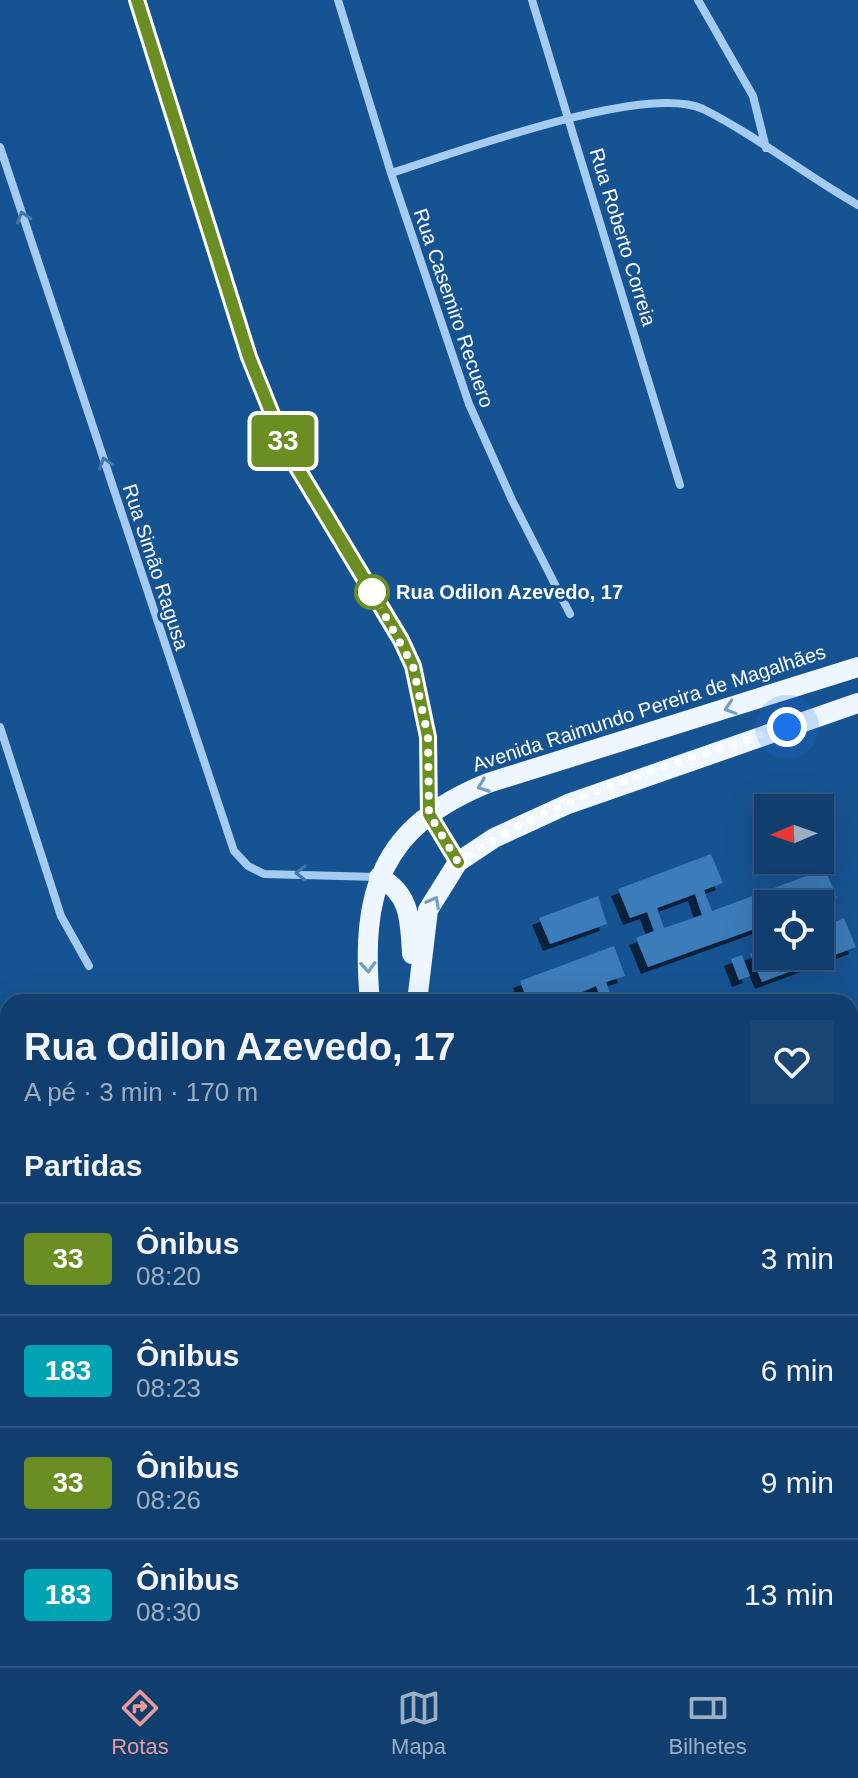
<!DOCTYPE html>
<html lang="pt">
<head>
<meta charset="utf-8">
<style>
	:root { --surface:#103e6e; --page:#194573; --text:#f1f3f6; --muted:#9caec2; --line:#305781; --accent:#e69b98 }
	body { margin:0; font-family:Arial,sans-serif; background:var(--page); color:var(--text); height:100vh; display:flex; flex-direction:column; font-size:30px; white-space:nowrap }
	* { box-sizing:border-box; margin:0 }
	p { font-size:26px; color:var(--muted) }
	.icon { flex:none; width:44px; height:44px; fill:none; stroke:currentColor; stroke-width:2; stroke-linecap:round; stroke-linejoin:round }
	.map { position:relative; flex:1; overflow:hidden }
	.panel { position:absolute; left:0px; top:994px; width:858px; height:672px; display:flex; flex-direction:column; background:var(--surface); border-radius:24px 24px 0 0; box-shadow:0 8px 32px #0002,0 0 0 2px var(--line) }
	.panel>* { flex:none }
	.badge { padding:0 16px; border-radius:6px; font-size:28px; line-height:52px }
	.needle { width:52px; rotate:268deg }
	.tools { position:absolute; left:754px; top:794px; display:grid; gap:16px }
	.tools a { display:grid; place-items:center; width:80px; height:80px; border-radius:0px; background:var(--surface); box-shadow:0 8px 32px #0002,0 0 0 2px var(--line); font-size:40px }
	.you { position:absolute; width:40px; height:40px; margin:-20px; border:6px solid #fff; border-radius:50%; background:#1a73e8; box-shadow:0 0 0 12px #1a73e833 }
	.map>.badge { position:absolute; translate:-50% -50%; box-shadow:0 0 0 4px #fff }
	h2 { padding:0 24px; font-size:30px; line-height:72px }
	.round { display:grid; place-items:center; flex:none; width:84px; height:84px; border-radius:0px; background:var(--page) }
	.overview { display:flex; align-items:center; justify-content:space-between; height:136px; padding:0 24px }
	h1 { font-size:38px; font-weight:700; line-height:60px }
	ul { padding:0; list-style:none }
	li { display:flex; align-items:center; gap:24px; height:112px; padding:0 24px; border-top:2px solid var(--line) }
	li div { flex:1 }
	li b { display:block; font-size:30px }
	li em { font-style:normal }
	li .badge { min-width:88px; font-weight:700; text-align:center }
	.menu { display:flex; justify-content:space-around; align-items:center; height:112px; border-top:2px solid var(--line); background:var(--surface); font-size:22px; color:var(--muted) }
	.menu a { display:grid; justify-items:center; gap:4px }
	.menu .current { color:var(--accent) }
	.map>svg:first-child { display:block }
	.building { fill:#3e7cba; fill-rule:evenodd; filter:url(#shadow) }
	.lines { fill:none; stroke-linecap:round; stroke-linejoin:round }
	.path { stroke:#a5cbf0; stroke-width:5; stroke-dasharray:4 6; stroke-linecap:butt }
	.minor { stroke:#a5cbf0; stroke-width:8 }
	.primary { stroke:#eef6ff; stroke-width:20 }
	.oneway { stroke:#4177ae }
	.oneway2 { stroke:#779cc3 }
	.line-casing { stroke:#fff; stroke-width:18 }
	.line { stroke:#6b8e23; stroke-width:12 }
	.walk { stroke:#fff; stroke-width:8; stroke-dasharray:0 14.4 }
	.stop-dot { fill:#fff; stroke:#6b8e23; stroke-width:4 }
	.labels { text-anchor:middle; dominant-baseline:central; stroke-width:6; stroke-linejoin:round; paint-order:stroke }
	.street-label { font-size:20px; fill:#fff; stroke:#165392 }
	.stop-label { font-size:20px; font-weight:bold; fill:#fff; stroke:#165392; text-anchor:start }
</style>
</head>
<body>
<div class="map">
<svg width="858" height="1666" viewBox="0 0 858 1666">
	<defs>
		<filter id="shadow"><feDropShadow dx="-7" dy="7" stdDeviation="0" flood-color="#0009"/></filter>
	</defs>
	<rect width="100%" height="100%" fill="#165392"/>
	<path class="building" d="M711 854 723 883 704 890 712 911 825 869 837 898 821 904H768V956H820V912L825 926 844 918 856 947 762 982 750 954 768 947 760 927 648 967 636 938 654 931 647 912 630 918 618 889ZM695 894 702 915 664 928 657 908Z
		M598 896 607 924 550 944 539 918Z
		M614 946 625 976 606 982 613 1002H602L596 986 559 1002H528L520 981Z
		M742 955 750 976 739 980 731 959Z
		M0 1173 8 1177V1206L0 1226Z"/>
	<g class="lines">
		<path class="path" d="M850 1423 858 1414
			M0 1509H8
			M50 1658 52 1666
			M173 1658 177 1666
			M281 1658 287 1666
			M417 1658 418 1666
			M485 1658 486 1666
			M438 1666 455 1658
			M707 1666 712 1658"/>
		<path class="minor" d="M137 0 249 357 286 449 401 640 413 666 428 737 429 814 458 862
			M338 0 391 173 469 404 512 500 570 614
			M532 0 680 485
			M698 0 753 96 766 148
			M0 147 234 851 248 866 264 874 378 877
			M391 173C456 153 645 82 703 109 757 136 805 175 858 205
			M0 727 61 916 89 966
			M661 1666 665 1658"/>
		<path class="primary" d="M379 877C411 894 410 921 412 954
			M370 1002C360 892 380 827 488 783L858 667
			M417 1002 428 910 458 862 494 838 568 804 858 703
			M0 1268 8 1269
			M0 1310 8 1311"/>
	</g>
	<defs><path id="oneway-chevron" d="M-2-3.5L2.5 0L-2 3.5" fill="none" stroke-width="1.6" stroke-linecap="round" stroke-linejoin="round" transform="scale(2)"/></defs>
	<g class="oneway">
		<use href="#oneway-chevron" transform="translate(23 217) rotate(-108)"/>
		<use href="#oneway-chevron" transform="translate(105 463) rotate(-108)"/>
		<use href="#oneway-chevron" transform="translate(301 873) rotate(-180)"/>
	</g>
	<g class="oneway2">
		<use href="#oneway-chevron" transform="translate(730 708) rotate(162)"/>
		<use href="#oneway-chevron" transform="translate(483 786) rotate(159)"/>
		<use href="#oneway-chevron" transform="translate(434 902) rotate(-62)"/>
		<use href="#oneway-chevron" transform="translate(368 967) rotate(87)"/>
	</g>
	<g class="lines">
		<g class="line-casing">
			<path id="line" d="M137 0 249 357 286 449 401 640 413 666 428 737 429 814 458 862"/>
		</g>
		<use href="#line" class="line"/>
		<path class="walk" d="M372 592 413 666 428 737 429 814 458 862C556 796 675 764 787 727"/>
	</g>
	<circle class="stop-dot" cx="372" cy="592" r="16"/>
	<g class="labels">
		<g class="street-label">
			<text transform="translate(623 237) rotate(73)">Rua Roberto Correia</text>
			<text transform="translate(454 308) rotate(71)">Rua Casemiro Recuero</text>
			<text transform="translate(156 567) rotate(72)">Rua Simão Ragusa</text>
			<text transform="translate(649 708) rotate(-18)">Avenida Raimundo Pereira de Magalhães</text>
		</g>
		<g class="stop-label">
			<text x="396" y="592">Rua Odilon Azevedo, 17</text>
		</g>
	</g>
</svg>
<div class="tools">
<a><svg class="needle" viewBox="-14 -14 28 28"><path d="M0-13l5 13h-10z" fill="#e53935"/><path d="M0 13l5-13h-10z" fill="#9caec2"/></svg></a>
<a><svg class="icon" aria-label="locate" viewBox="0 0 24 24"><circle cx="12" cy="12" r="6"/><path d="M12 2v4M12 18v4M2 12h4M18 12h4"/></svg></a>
</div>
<div class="you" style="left:787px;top:727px"></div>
<b class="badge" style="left:283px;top:441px;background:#6b8e23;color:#fff">33</b>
<section class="panel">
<div class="overview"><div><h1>Rua Odilon Azevedo, 17</h1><p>A pé · 3 min · 170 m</p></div><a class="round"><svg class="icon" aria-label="heart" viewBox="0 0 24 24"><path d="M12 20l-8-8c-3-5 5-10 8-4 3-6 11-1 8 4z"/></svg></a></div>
<h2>Partidas</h2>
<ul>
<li><span class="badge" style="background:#6b8e23;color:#fff">33</span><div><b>Ônibus</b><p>08:20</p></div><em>3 min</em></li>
<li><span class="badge" style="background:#00a3b4;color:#fff">183</span><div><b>Ônibus</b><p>08:23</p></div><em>6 min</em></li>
<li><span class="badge" style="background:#6b8e23;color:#fff">33</span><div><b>Ônibus</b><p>08:26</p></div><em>9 min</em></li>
<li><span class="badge" style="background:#00a3b4;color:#fff">183</span><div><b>Ônibus</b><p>08:30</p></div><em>13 min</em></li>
</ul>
</section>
</div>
<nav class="menu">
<a class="current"><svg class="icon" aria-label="directions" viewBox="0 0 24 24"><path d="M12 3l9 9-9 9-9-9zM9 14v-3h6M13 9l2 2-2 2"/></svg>Rotas</a>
<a><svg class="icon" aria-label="map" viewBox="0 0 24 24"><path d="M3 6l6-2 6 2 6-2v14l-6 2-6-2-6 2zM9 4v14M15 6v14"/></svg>Mapa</a>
<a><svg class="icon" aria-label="tickets" viewBox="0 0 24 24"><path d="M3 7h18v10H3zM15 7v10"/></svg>Bilhetes</a>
</nav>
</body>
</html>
